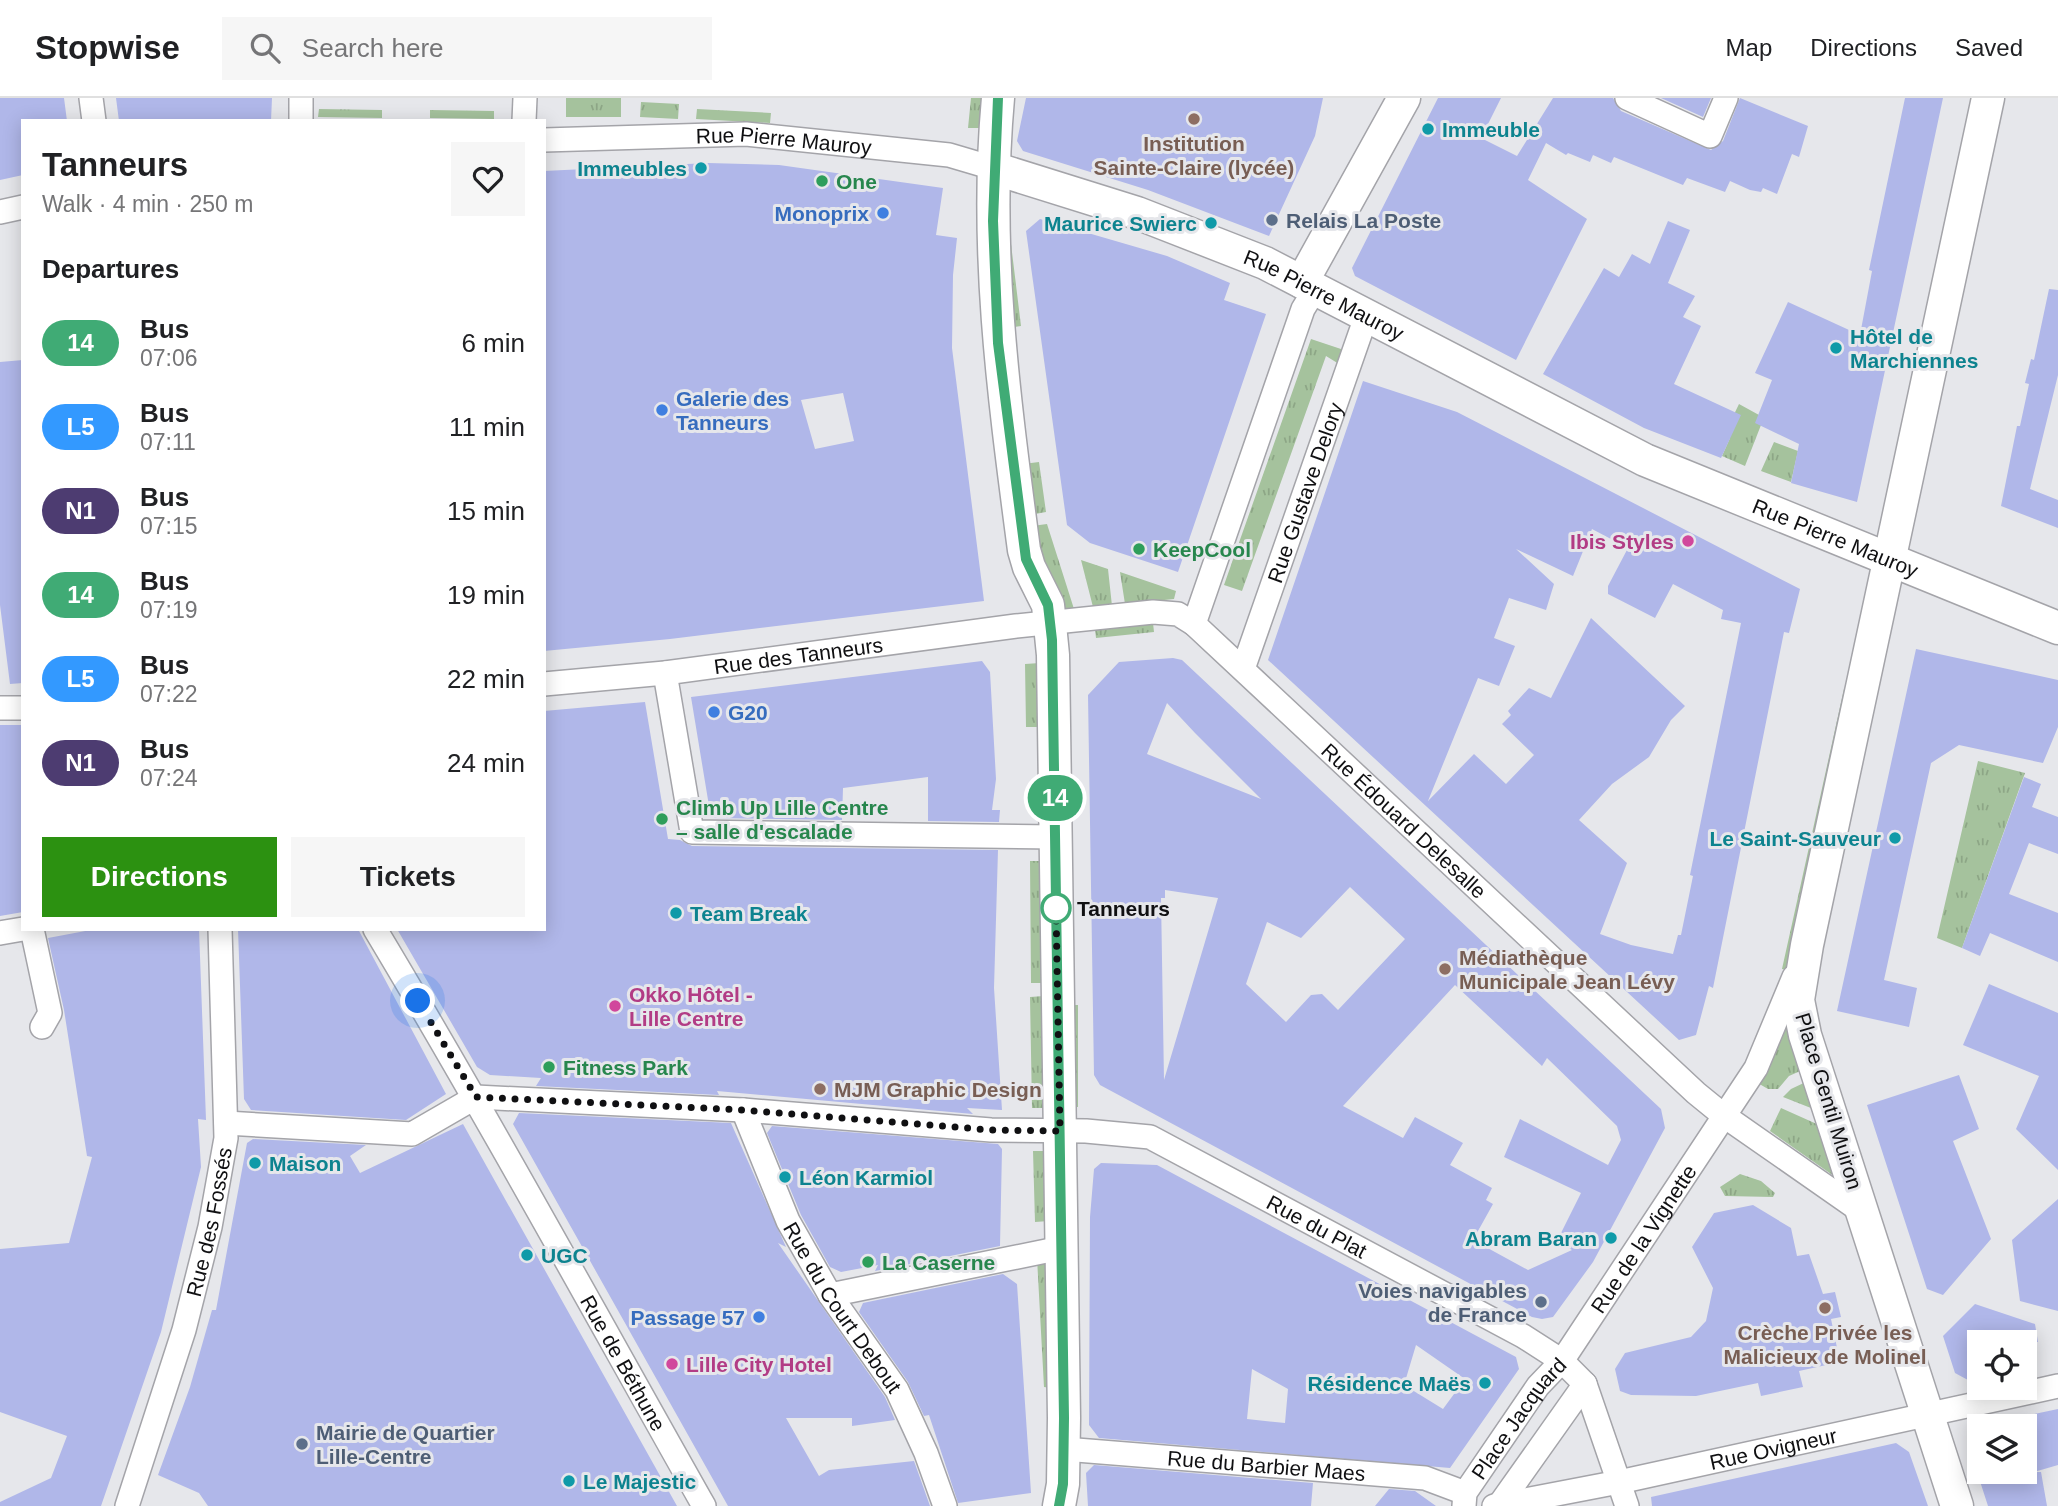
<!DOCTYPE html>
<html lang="en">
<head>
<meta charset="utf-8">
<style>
	:root { --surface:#fff; --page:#f6f6f6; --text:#202124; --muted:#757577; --line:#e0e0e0; --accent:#2c9111 }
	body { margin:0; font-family:Arial,sans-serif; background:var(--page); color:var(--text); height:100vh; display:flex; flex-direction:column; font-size:26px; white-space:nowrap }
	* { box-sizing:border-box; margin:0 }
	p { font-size:23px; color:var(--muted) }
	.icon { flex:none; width:38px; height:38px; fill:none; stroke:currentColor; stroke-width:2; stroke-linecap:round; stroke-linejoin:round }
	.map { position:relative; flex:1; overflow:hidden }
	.drawer { position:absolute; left:21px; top:21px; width:525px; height:812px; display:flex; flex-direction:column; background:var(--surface); border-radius:0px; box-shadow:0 4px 18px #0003 }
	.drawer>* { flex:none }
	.badge { padding:0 14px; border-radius:23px; font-size:24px; line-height:46px }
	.buttons { position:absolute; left:1967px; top:1232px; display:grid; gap:14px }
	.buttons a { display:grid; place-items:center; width:70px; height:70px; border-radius:0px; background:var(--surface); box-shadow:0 4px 18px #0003; font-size:35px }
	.you { position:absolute; width:35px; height:35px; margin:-18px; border:5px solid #fff; border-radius:50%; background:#1a73e8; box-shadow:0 0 0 10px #1a73e833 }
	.map>.badge { position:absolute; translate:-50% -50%; box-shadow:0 0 0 4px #fff }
	h2 { padding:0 21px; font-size:26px; line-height:63px }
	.round { display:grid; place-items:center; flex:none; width:74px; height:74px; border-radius:0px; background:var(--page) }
	.head { display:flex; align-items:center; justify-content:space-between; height:119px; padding:0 21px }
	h1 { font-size:33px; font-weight:600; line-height:52px }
	.button { display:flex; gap:14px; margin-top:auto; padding:14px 21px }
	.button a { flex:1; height:80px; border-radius:0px; background:var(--accent); color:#fff; font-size:28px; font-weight:600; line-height:80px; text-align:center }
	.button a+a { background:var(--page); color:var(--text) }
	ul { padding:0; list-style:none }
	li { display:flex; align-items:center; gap:21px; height:84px; padding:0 21px }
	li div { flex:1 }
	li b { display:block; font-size:26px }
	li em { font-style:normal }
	li .badge { min-width:77px; font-weight:700; text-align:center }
	header { display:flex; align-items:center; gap:42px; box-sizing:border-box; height:98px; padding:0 35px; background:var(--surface); border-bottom:2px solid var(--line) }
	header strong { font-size:33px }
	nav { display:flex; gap:38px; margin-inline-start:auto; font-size:24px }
	.search { width:490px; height:63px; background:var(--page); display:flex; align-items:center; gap:18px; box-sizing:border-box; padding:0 24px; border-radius:0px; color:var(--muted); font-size:26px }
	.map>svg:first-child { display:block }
	.grass { fill:url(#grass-tufts) }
	.building { fill:#b0b7e9; fill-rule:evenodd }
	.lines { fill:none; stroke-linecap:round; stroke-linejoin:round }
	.street-casing { stroke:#a4a4a9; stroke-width:26 }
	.secondary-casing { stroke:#a4a4a9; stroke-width:35 }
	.street { stroke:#fff; stroke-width:23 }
	.secondary { stroke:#fff; stroke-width:32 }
	.line-casing { stroke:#fff; stroke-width:16 }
	.line { stroke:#40ab75; stroke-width:10 }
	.walk { stroke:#101012; stroke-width:7; stroke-dasharray:0 12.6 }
	.education-dot { fill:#8d6e63; stroke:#e6e7eb; stroke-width:2.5 }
	.culture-dot { fill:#0f9aa8; stroke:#e6e7eb; stroke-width:2.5 }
	.leisure-dot { fill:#2e9e5b; stroke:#e6e7eb; stroke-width:2.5 }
	.shop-dot { fill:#3f7fe0; stroke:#e6e7eb; stroke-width:2.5 }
	.service-dot { fill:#5c6f8a; stroke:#e6e7eb; stroke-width:2.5 }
	.hotel-dot { fill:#d1479c; stroke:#e6e7eb; stroke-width:2.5 }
	.stop-dot { fill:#fff; stroke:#40ab75; stroke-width:3.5 }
	.labels { text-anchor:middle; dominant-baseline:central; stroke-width:6; stroke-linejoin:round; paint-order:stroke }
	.culture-label { font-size:21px; font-weight:bold; fill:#0d838f; stroke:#e6e7eb; text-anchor:start }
	.street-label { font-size:21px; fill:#101012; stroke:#e6e7eb }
	.education-label { font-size:21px; font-weight:bold; fill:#785e54; stroke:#e6e7eb }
	.leisure-label { font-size:21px; font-weight:bold; fill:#27864d; stroke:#e6e7eb; text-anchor:start }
	.shop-label { font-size:21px; font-weight:bold; fill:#366cbe; stroke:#e6e7eb; text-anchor:end }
	.service-label { font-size:21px; font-weight:bold; fill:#4e5e75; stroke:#e6e7eb; text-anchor:start }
	.hotel-label { font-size:21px; font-weight:bold; fill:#b23c85; stroke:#e6e7eb; text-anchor:start }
	.stop-label { font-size:21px; font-weight:bold; fill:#101012; stroke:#e6e7eb; text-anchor:start }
</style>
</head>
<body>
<header>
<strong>Stopwise</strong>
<div class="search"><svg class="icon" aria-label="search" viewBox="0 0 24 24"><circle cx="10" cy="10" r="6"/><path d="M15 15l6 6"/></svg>Search here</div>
<nav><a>Map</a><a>Directions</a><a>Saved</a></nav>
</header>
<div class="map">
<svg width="2058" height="1408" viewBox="0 0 2058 1408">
	<defs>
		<pattern id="grass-tufts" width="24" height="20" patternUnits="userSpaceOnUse" patternTransform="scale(1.75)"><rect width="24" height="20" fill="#a5c29d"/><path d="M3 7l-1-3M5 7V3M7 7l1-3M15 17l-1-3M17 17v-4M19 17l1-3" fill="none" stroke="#8da686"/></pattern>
	</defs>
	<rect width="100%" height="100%" fill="#e6e7eb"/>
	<path class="grass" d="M566 0H621V19H566Z
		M971 0H986L983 30H968Z
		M641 4 679 6 678 21 640 19Z
		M319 11 382 12V20L318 19Z
		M697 11 771 15 770 25 696 21Z
		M430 12 494 13V21L430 20Z
		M1011 146 1021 228 1006 230 1003 148Z
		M1311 241 1344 252 1339 266 1326 258 1242 493 1224 487Z
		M1739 306 1759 317 1761 327 1745 368 1722 358 1730 340 1724 337Z
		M1774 344 1798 353 1791 384 1761 373Z
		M1039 364 1046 414 1030 417 1023 366Z
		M1047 426 1074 511 1062 513 1039 464 1032 428Z
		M1081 462 1108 471 1112 508 1093 509Z
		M1120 474 1176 493 1174 501 1125 506Z
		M1153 525 1154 534 1096 540 1095 531Z
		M1040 565 1041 629H1026L1025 566Z
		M1844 591 1850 592 1788 872 1782 871Z
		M1978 663 2025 675 1962 850 1937 840Z
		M1030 763H1043V885H1031Z
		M1044 898 1046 1010H1032L1030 899Z
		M1069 907H1078V1009H1069Z
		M1787 927 1807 970 1789 978 1778 991H1768L1756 984Z
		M1810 982 1821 1014 1783 999 1791 991Z
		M1781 1010 1819 1027 1841 1083 1770 1033Z
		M1033 1053H1048L1049 1123 1035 1124Z
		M1740 1076 1761 1083 1775 1095 1773 1099 1725 1098 1720 1089Z
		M1050 1159 1051 1290 1044 1289 1037 1160Z"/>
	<path class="building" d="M0 0H64L67 23H23V77L0 82Z
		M116 0H272L271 23H119Z
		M1026 0H1323L1315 38 1269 138 1148 92 1023 53 1017 43Z
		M1438 0H1501L1481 40 1517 58 1553 0H1613L1621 13 1711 52 1723 43 1740 0 1808 28 1799 59 1792 56 1777 96 1763 90 1761 94 1750 92 1730 83 1725 94 1687 80 1683 87 1614 59 1611 65 1593 57 1590 64 1568 55 1566 57 1546 45 1528 82 1587 121 1516 262 1355 178 1352 170Z
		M1661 0H1711L1703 19Z
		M1905 0H1943L1857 404 1791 385 1799 346 1755 325 1772 282 1755 275 1788 204 1860 237 1872 173 1869 172Z
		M708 65 779 67 943 90 936 137 957 140 953 177 952 250 984 503 670 541 544 553V73ZM843 295 854 343 815 351 801 302Z
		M1040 121 1167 158 1230 185 1224 202 1266 216 1178 474 1090 445 1067 427 1026 133Z
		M1668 123 1690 132 1668 185 1695 198 1683 219 1701 228 1674 286 1741 317 1721 360 1644 330 1543 276 1604 170 1619 179 1632 156 1650 166Z
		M2049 191 2058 192V277L2030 391 2058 402V430L2001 408 2017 328H2020L2029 286 2025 285 2031 261 2034 262Z
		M23 262V585L10 586 0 507V264Z
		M1363 283 1457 314 1800 491 1789 535 1784 534 1713 890 1709 888 1696 937 1679 942 1268 562ZM1592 431 1628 450 1608 488V496L1655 520 1673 486 1723 512 1721 521 1741 525 1690 777 1693 778 1681 837H1678L1673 856 1631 847 1600 836 1627 765 1579 722 1612 686 1649 659 1671 622 1685 608 1591 520 1551 600 1529 590 1508 613 1511 617 1502 626 1534 657 1506 686 1474 656 1428 703 1478 580 1499 588 1515 548 1494 540 1509 500 1546 512 1554 486 1516 451 1573 478Z
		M1916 551 2058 582V629L2043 665 1959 647 1931 665 1884 882 1917 890 1909 929 1837 913Z
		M1173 560 1182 562 1661 1011 1665 1030 1593 1164 1553 1219 1542 1221 1532 1219 1100 987 1094 977 1088 597 1119 564ZM1167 605 1195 635 1261 701 1147 656ZM1350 789 1405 841 1338 912 1322 896 1311 897 1286 924 1246 886 1267 824 1301 840ZM1165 792 1218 800 1164 982 1161 800H1165ZM1455 887 1542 968 1547 960 1617 1028 1621 1042 1608 1067 1520 1021 1504 1059 1581 1095 1557 1143 1572 1152 1528 1172 1473 1142 1493 1106 1486 1102 1492 1090 1450 1067 1463 1045 1415 1019 1403 1040 1343 1008Z
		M982 563 990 574 996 681 992 712H1000L999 724 928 723V679L843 690 842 722 711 720 691 599Z
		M645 604 668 741 680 742 692 748 998 752 994 890 1002 1012 967 1010 973 1016 717 993 719 997 536 988 541 980 490 977 477 969 397 831H544V613Z
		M0 627H23V814L0 818Z
		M2024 679 2041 686 2032 709 2058 719V756L2029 745 2009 796 2058 815V864L1990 835 1980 858 1962 850Z
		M96 831H199L206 1022 198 1021 201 1069 161 1234 101 1408H0V1404L51 1380 67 1338 0 1314V1151L69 1145 92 1059 87 1058 64 912 48 840Z
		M238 831H358L446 996 406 1022 251 1012 244 1001Z
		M1989 886 2058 915V1072L2016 1031 2039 978 1963 947Z
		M1959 977 1979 1031 1953 1043 1991 1141 1943 1197 1927 1191 1867 1007Z
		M519 1015 731 1025 786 1149 778 1145 885 1299 895 1322 852 1328V1320H786L819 1378 829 1372 914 1363 930 1408H728L513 1026Z
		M463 1026 677 1408H208L199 1395 158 1377 190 1289 212 1212H216L247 1045 253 1041 366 1047 350 1058 360 1075Z
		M772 1028 998 1046 1002 1051 1000 1148 875 1173 878 1167 841 1174 830 1169 801 1117 767 1035Z
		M1101 1065 1157 1067 1516 1259 1519 1271 1450 1370 1099 1340 1089 1327 1090 1119 1094 1071ZM1416 1247 1465 1281 1443 1311 1404 1287ZM1252 1271 1288 1291 1285 1325 1247 1321Z
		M2058 1101V1213L2020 1203 2012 1142Z
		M1753 1107 1791 1130 1797 1158 1809 1156 1823 1196 1835 1194 1841 1219 1831 1221 1840 1264 1799 1273 1803 1289 1761 1298 1758 1285 1696 1298 1631 1297 1620 1293 1615 1271 1625 1255 1691 1239 1706 1223 1713 1190 1692 1149 1714 1115Z
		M1003 1176 1017 1186 1031 1395 958 1405 929 1317 924 1318 908 1284 859 1214 863 1205Z
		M1975 1206 2035 1226 2038 1244H1979V1288L1955 1275 1943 1238Z
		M2058 1311V1367L2034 1374H2041L2047 1408H1988L1977 1374H2025V1318Z
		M1896 1345 1909 1354 1928 1408H1652L1651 1399Z
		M1094 1367 1313 1385 1311 1408H1088L1086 1375Z
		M1389 1391 1415 1393 1436 1408H1375Z"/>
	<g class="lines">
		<g class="street-casing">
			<g id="street">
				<path d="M91 0 94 23"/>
				<path d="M1627 0 1710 38 1726 0"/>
				<path d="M301 23V0"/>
				<path d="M524 23 525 0"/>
				<path id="s1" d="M544 42 746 36 949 57 993 70"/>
				<path d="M0 114 23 109"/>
				<path d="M1194 526 1303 211 1311 198"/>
				<path id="s2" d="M1243 571 1367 216"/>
				<path d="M665 575 692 734 1055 739"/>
				<path id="s3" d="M544 586 665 575 1016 528 1153 514 1178 516 1194 526 1696 995 1723 1017 1865 1116"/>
				<path d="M0 610H23"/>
				<path d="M32 831 50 915 42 929"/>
				<path id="s4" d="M375 831C489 1021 595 1215 704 1408"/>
				<path d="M0 835 23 831"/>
				<path id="s5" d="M743 1012 788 1123 830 1197 897 1292 926 1355 945 1408"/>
				<path id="s6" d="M226 1025 412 1036 476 999 743 1012 991 1032 1086 1033 1150 1039 1523 1238 1562 1263 1585 1286 1627 1408"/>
				<path d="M830 1197 1061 1150"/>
				<path id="s7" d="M1064 1351 1425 1380 1465 1395"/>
				<path d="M1500 1406 1585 1286"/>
				<path id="s8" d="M127 1408 184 1232 210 1129 226 1040 220 831"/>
				<path id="s9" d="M1464 1408 1465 1395 1538 1288 1562 1263 1756 970 1794 879"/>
				<path id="s10" d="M1494 1408 1619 1384 2058 1288"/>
			</g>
		</g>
		<g class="secondary-casing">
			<g id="secondary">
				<path d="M998 0C984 154 1004 300 1024 452L1029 469 1048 507 1053 557 1064 1320 1063 1386 1059 1408"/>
				<path id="s11" d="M993 70 1137 115 1265 165 1645 362 2058 530"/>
				<path d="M1302 184 1404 0"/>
				<path d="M1957 1408 1805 937 1798 902 1807 847 1988 0"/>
			</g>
		</g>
		<use href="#street" class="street"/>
		<use href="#secondary" class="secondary"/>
	</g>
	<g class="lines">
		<g class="line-casing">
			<path id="line" d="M998 0 993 123 998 245 1026 461 1048 507 1052 542 1064 1320 1063 1386 1059 1408"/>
		</g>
		<use href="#line" class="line"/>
		<path class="walk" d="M418 903 476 999 743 1012 991 1032 1060 1033 1056 810"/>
	</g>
	<g class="education-dot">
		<circle cx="1194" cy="21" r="7"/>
		<circle cx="1445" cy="871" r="7"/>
		<circle cx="820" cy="991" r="7"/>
		<circle cx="1825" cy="1210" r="7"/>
	</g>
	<g class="culture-dot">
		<circle cx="1428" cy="31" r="7"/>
		<circle cx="701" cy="70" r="7"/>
		<circle cx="1211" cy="125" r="7"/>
		<circle cx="1836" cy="250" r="7"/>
		<circle cx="1895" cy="740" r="7"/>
		<circle cx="676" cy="815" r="7"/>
		<circle cx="255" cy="1065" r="7"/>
		<circle cx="785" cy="1079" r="7"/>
		<circle cx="1611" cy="1140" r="7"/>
		<circle cx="527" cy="1157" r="7"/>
		<circle cx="1485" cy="1285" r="7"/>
		<circle cx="569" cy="1383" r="7"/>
	</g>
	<g class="leisure-dot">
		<circle cx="822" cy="83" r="7"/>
		<circle cx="1139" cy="451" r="7"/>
		<circle cx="662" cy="721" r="7"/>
		<circle cx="549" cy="969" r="7"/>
		<circle cx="868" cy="1164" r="7"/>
	</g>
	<g class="shop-dot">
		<circle cx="883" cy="115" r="7"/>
		<circle cx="662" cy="312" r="7"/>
		<circle cx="714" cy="614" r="7"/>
		<circle cx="759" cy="1219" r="7"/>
	</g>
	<g class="service-dot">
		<circle cx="1272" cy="122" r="7"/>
		<circle cx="1541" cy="1204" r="7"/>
		<circle cx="302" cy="1346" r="7"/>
	</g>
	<g class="hotel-dot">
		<circle cx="1688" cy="443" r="7"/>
		<circle cx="615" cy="908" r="7"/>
		<circle cx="672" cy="1266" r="7"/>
	</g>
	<circle class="stop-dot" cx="1056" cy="810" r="14"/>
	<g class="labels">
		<g class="culture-label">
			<text x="1442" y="31">Immeuble</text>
			<text x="687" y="70" text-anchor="end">Immeubles</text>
			<text x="1197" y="125" text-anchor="end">Maurice Swierc</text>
			<text x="1850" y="238">Hôtel de<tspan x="1850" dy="24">Marchiennes</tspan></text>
			<text x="1881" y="740" text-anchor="end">Le Saint-Sauveur</text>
			<text x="690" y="815">Team Break</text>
			<text x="269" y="1065">Maison</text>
			<text x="799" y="1079">Léon Karmiol</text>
			<text x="1597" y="1140" text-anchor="end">Abram Baran</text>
			<text x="541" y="1157">UGC</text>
			<text x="1471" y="1285" text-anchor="end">Résidence Maës</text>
			<text x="583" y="1383">Le Majestic</text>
		</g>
		<g class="street-label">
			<text stroke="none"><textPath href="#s1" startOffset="240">Rue Pierre Mauroy</textPath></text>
			<text stroke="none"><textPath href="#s11" startOffset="355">Rue Pierre Mauroy</textPath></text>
			<text stroke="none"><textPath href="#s2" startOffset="187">Rue Gustave Delory</textPath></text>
			<text stroke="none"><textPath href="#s11" startOffset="922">Rue Pierre Mauroy</textPath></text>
			<text stroke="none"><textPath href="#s3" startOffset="256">Rue des Tanneurs</textPath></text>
			<text stroke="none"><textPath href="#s3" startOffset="945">Rue Édouard Delesalle</textPath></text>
			<text transform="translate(1829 1003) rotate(73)">Place Gentil Muiron</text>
			<text stroke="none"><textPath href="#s8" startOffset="296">Rue des Fossés</textPath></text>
			<text stroke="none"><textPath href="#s6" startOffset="1125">Rue du Plat</textPath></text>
			<text stroke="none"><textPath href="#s9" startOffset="324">Rue de la Vignette</textPath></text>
			<text stroke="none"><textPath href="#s5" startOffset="222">Rue du Court Debout</textPath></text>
			<text stroke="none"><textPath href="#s4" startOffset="500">Rue de Béthune</textPath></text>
			<text stroke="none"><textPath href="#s9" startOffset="105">Place Jacquard</textPath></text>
			<text stroke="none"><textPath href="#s10" startOffset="285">Rue Ovigneur</textPath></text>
			<text stroke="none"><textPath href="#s7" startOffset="203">Rue du Barbier Maes</textPath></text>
		</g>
		<g class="education-label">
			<text x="1194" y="45">Institution<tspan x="1194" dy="24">Sainte-Claire (lycée)</tspan></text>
			<text x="1459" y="859" text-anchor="start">Médiathèque<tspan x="1459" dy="24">Municipale Jean Lévy</tspan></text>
			<text x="834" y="991" text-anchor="start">MJM Graphic Design</text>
			<text x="1825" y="1234">Crèche Privée les<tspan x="1825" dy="24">Malicieux de Molinel</tspan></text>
		</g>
		<g class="leisure-label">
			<text x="836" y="83">One</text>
			<text x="1153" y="451">KeepCool</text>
			<text x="676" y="709">Climb Up Lille Centre<tspan x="676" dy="24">– salle d'escalade</tspan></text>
			<text x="563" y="969">Fitness Park</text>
			<text x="882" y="1164">La Caserne</text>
		</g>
		<g class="shop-label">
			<text x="869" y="115">Monoprix</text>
			<text x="676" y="300" text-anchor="start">Galerie des<tspan x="676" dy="24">Tanneurs</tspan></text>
			<text x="728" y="614" text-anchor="start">G20</text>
			<text x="745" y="1219">Passage 57</text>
		</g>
		<g class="service-label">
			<text x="1286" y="122">Relais La Poste</text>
			<text x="1527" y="1192" text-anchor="end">Voies navigables<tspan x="1527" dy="24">de France</tspan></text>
			<text x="316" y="1334">Mairie de Quartier<tspan x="316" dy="24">Lille-Centre</tspan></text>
		</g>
		<g class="hotel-label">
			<text x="1674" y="443" text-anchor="end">Ibis Styles</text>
			<text x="629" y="896">Okko Hôtel -<tspan x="629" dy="24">Lille Centre</tspan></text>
			<text x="686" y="1266">Lille City Hotel</text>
		</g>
		<g class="stop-label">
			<text x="1077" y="810">Tanneurs</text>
		</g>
	</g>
</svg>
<div class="buttons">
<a><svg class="icon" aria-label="locate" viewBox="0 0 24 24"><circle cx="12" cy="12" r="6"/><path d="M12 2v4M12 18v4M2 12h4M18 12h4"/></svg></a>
<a><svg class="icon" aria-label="layers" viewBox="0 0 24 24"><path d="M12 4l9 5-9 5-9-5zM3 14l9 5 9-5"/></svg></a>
</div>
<div class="you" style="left:418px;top:903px"></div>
<b class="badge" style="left:1055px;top:700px;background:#40ab75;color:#fff">14</b>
<section class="drawer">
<div class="head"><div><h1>Tanneurs</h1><p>Walk · 4 min · 250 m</p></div><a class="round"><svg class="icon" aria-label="heart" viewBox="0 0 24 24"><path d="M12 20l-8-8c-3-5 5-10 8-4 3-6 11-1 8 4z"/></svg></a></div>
<h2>Departures</h2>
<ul>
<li><span class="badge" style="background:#40ab75;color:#fff">14</span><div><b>Bus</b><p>07:06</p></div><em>6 min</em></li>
<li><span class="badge" style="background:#39f;color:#fff">L5</span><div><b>Bus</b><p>07:11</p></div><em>11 min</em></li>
<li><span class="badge" style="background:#4d3c71;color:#fff">N1</span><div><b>Bus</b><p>07:15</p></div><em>15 min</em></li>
<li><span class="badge" style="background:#40ab75;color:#fff">14</span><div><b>Bus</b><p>07:19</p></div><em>19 min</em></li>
<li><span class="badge" style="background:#39f;color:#fff">L5</span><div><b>Bus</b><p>07:22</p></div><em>22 min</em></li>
<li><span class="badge" style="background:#4d3c71;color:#fff">N1</span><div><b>Bus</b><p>07:24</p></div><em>24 min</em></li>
</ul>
<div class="button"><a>Directions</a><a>Tickets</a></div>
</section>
</div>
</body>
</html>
